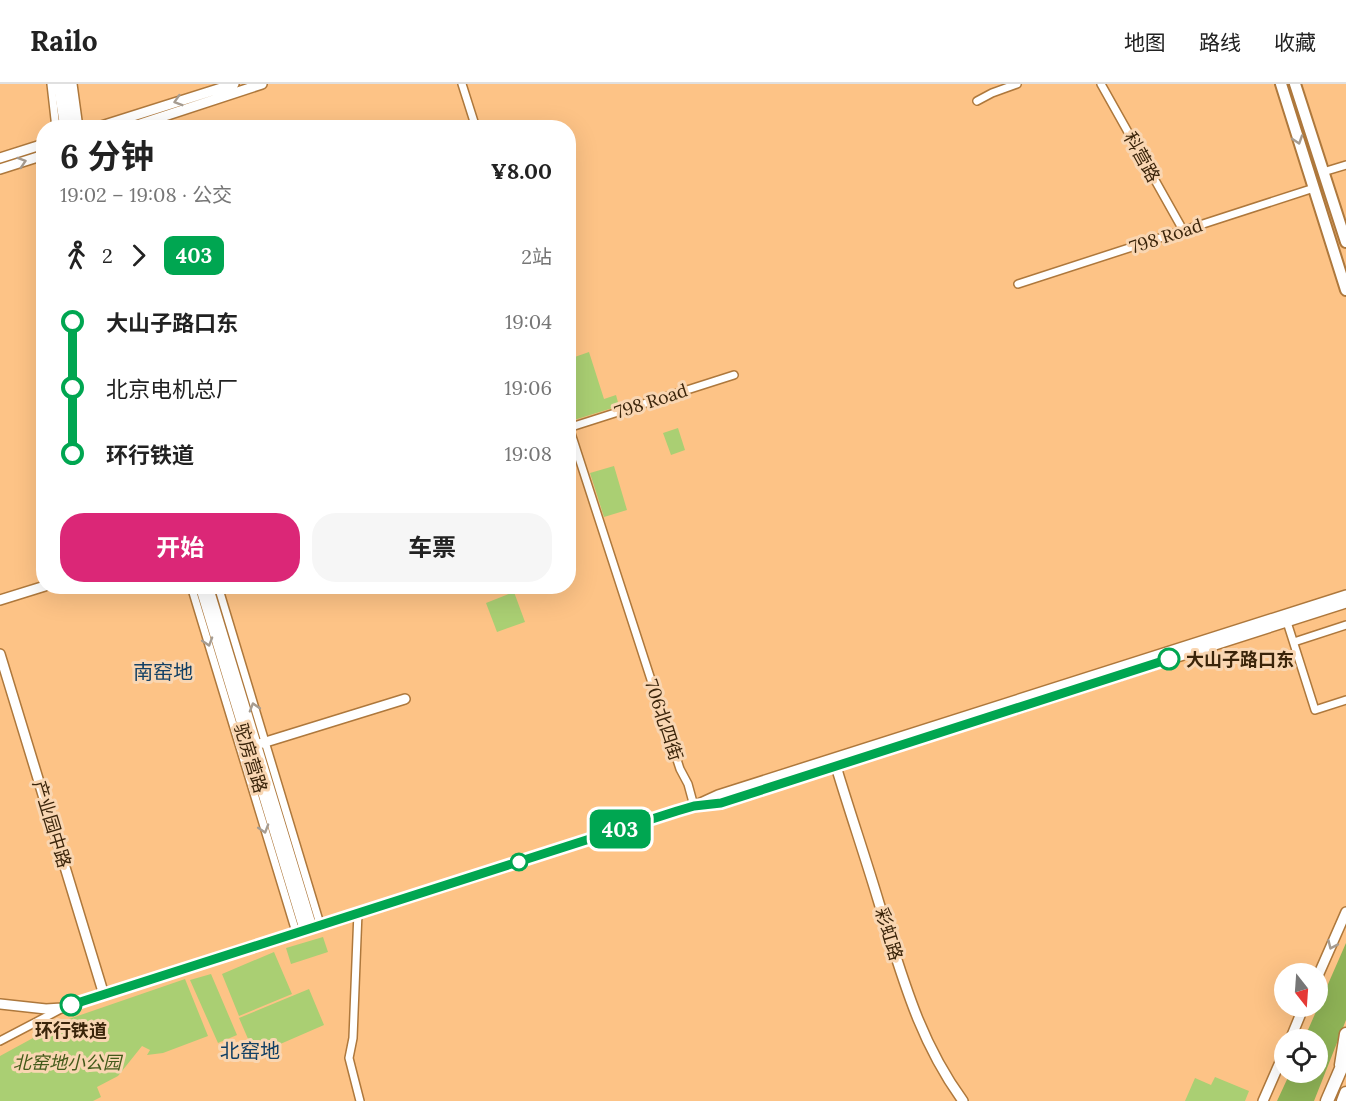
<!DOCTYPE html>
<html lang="zh">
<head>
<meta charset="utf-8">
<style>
	:root { --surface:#fff; --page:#f6f6f6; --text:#222; --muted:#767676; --line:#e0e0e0; --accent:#db2777 }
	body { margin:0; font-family:Lora,"Noto Sans SC",serif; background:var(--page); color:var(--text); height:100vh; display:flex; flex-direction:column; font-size:22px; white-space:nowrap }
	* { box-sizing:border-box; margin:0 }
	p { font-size:20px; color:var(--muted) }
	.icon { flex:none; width:33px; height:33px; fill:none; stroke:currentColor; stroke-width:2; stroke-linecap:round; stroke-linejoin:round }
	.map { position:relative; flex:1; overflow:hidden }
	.details { position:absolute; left:36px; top:36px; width:540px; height:474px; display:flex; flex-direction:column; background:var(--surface); border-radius:24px; box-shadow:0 6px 24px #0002 }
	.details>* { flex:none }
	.badge { padding:0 12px; border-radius:9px; font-size:21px; line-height:39px }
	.needle { width:39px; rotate:163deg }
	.tools { position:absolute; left:1274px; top:879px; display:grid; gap:12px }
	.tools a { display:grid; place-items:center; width:54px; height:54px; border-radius:50%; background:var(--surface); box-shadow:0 6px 24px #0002; font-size:30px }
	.map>.badge { position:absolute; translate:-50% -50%; box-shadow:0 0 0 3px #fff }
	.legs { display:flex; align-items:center; gap:9px; height:66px; padding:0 24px; font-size:20px }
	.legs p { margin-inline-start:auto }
	.overview { display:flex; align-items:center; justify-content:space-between; height:102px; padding:0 24px }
	h1 { font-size:33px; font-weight:700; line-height:45px }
	.cta { display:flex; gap:12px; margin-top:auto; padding:12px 24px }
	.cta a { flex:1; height:69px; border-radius:24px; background:var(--accent); color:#fff; font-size:24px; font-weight:700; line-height:69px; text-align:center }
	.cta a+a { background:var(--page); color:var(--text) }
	ul { padding:0 24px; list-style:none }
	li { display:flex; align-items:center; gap:21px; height:66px; font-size:22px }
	li i { display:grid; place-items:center; width:9px; height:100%; margin:0 8px; background:currentColor }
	li i::after { content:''; width:15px; height:15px; margin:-8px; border:4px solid; border-radius:50%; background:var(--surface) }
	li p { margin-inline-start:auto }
	li:first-child i { background:linear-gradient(#0000 50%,currentColor 0) }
	li:last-child i { background:linear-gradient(currentColor 50%,#0000 0) }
	header { display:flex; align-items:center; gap:36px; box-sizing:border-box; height:84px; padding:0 30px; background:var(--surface); border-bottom:2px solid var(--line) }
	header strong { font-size:28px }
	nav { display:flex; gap:33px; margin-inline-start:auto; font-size:21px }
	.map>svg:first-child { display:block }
	.green { fill:#aacf73 }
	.forest { fill:#8eb256 }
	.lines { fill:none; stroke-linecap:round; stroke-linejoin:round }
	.street-casing { stroke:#ae783c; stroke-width:10 }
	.secondary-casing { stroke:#ae783c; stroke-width:12 }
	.primary-casing { stroke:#ae783c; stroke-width:14 }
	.highway-casing { stroke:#ae783c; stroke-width:15 }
	.street { stroke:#fff; stroke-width:7 }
	.secondary { stroke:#fff; stroke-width:9 }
	.primary { stroke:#fff; stroke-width:10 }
	.highway { stroke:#fff; stroke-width:12 }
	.oneway { stroke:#a69c91 }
	.line-1-casing { stroke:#fff; stroke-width:14 }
	.line-1 { stroke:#00a651; stroke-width:9 }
	.stop-1-dot { fill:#fff; stroke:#00a651; stroke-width:3 }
	.labels { text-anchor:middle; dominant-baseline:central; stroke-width:6; stroke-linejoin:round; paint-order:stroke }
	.street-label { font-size:18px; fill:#3a240a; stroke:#f9d6b2 }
	.stop-label { font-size:18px; font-weight:bold; fill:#3a240a; stroke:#f9d6b2; text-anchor:start }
	.park-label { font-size:18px; font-style:italic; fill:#435a1a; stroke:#f9d6b2 }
	.neighbourhood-label { font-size:20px; fill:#124065; stroke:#f9d6b2 }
</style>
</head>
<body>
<header>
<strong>Railo</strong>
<nav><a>地图</a><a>路线</a><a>收藏</a></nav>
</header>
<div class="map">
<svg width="1346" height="1017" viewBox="0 0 1346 1017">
	<rect width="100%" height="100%" fill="#fdc386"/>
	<path class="green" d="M589 268 604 315 616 311 619 322 574 336 569 320V275Z
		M678 344 685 366 671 371 663 349Z
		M614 382 627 426 604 433 590 389Z
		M514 508 525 538 497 548 486 519Z
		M323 853 328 868 291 880 286 864Z
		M274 868 292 910 239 932 222 890Z
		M211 890 237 951 218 959 190 896Z
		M185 895 208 952 163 969 147 971 150 966 142 962 118 992 97 1003 101 1013 93 1017H0V972L66 936Z
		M309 905 324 941 255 971 239 934Z
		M1215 993 1249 1007 1245 1017H1185L1195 994 1211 1001Z"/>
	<path class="forest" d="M1346 859V936L1314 1017H1277L1290 989 1317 988V956L1304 955Z"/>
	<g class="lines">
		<g class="street-casing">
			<path id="street" d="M51 0 56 44
				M73 0 79 44
				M462 0 476 44
				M1101 0 1183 146
				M977 17 992 9 1017 0
				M1323 88 1346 81
				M1018 200 1314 104
				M568 340 680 685 688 700 694 722
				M568 344 734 291
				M191 502 296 848
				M218 502 320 840
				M1287 538 1315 626 1346 616
				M1294 558 1346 541
				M358 828 353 954 349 974 360 1017
				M0 957 59 926"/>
		</g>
		<g class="secondary-casing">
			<path id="secondary" d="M58 0 65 44
				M66 0 73 44
				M95 44 234 0
				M128 44 262 0
				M0 74 44 60
				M0 85 44 71
				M200 502 304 845
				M208 502 312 843
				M0 516 45 502
				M0 570 104 911
				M256 661 405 615
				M835 679C849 726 865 772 879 819 902 891 918 955 963 1017
				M705 720 721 719 1346 519
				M1317 894 1346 828
				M0 920 46 925 62 924 694 722 718 711 1346 511
				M1290 956 1304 922
				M1263 1017 1284 969"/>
		</g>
		<g class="primary-casing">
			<path id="primary" d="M1281 0 1346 206
				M1295 0 1346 158"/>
		</g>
		<g class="highway-casing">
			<path id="highway" d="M1341 981 1346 950
				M1327 1017 1346 973
				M1343 1017 1346 1009"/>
		</g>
		<use href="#street" class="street"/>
		<use href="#secondary" class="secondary"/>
		<use href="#primary" class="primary"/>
		<use href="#highway" class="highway"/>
	</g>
	<defs><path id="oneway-chevron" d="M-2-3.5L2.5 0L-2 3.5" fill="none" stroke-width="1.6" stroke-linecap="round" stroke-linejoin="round" transform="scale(1.5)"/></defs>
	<g class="oneway">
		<use href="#oneway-chevron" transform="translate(178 17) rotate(163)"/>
		<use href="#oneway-chevron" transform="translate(1298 56) rotate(72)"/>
		<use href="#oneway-chevron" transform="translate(22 78) rotate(-18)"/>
		<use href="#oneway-chevron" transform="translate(208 558) rotate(73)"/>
		<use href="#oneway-chevron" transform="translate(254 623) rotate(-107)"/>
		<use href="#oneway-chevron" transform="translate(264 745) rotate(73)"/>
		<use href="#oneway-chevron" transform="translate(1332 861) rotate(114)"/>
	</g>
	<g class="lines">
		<g class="line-1-casing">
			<path id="line-1" d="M71 921 677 727 694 722 721 719 1169 575"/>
		</g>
		<use href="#line-1" class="line-1"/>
	</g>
	<g class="stop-1-dot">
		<circle cx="1169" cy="575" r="10"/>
		<circle cx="519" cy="778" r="8"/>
		<circle cx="71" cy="921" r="10"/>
	</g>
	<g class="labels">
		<g class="street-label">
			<text transform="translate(1142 73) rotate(61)">科营路</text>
			<text transform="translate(1166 152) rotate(-18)">798 Road</text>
			<text transform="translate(651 317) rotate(-18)">798 Road</text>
			<text transform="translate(664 636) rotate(72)">706北四街</text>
			<text transform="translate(251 674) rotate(73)">驼房营路</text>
			<text transform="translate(52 740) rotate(73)">产业园中路</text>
			<text transform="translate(889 850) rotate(73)">彩虹路</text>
		</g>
		<g class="stop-label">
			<text x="1186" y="575">大山子路口东</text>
			<text x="71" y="946" text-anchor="middle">环行铁道</text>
		</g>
		<g class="park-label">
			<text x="67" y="978">北窑地小公园</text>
		</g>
		<g class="neighbourhood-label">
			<text x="163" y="587">南窑地</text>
			<text x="250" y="966">北窑地</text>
		</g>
	</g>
</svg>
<div class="tools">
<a><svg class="needle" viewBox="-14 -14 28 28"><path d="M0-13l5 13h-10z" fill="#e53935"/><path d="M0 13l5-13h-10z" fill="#767676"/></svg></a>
<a><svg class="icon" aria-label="locate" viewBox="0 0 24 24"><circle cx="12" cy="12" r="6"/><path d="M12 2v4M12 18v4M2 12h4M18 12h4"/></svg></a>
</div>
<b class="badge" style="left:620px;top:745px;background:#00a651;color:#fff">403</b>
<section class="details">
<div class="overview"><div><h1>6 分钟</h1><p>19:02 – 19:08 · 公交</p></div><b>¥8.00</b></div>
<div class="legs"><svg class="icon" aria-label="walk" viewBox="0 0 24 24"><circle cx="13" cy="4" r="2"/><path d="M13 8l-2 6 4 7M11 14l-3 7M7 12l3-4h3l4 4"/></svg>2<svg class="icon" aria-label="forward" viewBox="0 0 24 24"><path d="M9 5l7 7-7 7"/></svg><b class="badge" style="background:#00a651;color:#fff">403</b><p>2站</p></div>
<ul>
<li><i style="color:#00a651"></i><b>大山子路口东</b><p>19:04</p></li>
<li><i style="color:#00a651"></i><span>北京电机总厂</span><p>19:06</p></li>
<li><i style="color:#00a651"></i><b>环行铁道</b><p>19:08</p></li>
</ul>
<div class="cta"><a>开始</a><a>车票</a></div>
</section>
</div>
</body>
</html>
